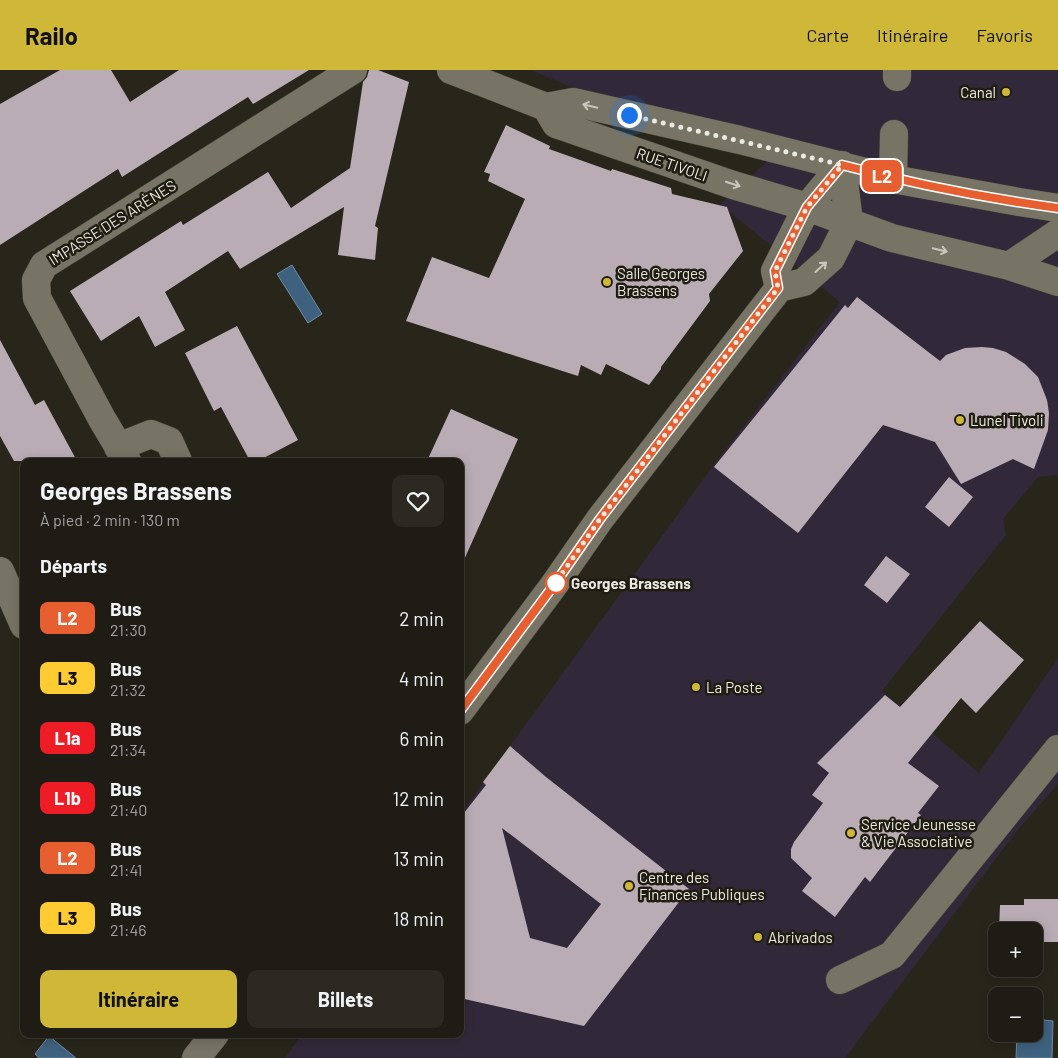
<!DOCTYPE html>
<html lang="fr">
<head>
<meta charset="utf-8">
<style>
	:root { --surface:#1e1c14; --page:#2b2922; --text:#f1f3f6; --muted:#a1a1a0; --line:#3c3a34; --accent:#cfb837 }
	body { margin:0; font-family:Barlow,sans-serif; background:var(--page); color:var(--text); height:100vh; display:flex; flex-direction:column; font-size:19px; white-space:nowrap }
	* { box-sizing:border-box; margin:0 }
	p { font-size:16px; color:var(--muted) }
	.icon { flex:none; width:28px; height:28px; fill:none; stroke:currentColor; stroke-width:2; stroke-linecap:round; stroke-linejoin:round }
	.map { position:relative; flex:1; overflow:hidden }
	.drawer { position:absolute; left:20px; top:388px; width:444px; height:580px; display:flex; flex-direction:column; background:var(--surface); border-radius:10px; box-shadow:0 2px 12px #0003,0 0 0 1px var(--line) }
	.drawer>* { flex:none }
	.badge { padding:0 10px; border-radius:8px; font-size:18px; line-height:32px }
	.buttons { position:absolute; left:988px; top:852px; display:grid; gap:10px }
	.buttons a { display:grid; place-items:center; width:55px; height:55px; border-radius:10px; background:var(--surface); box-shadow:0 2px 12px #0003,0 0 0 1px var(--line); font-size:25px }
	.you { position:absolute; width:25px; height:25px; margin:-12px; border:4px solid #fff; border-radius:50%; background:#1a73e8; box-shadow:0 0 0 8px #1a73e833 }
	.map>.badge { position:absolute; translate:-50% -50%; box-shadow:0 0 0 2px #fff }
	h2 { padding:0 20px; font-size:19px; line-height:45px }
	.round { display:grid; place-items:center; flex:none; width:52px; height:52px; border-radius:10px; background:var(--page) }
	.headline { display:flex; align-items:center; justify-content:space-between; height:85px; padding:0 20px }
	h1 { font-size:24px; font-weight:700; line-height:38px }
	.cta { display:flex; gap:10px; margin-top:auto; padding:10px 20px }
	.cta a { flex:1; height:58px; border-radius:10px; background:var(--accent); color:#111; font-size:20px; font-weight:700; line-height:58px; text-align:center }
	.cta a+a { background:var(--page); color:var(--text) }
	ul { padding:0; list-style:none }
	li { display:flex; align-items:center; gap:15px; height:60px; padding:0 20px }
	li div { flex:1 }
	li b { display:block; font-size:19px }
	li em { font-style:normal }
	li .badge { min-width:55px; font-weight:700; text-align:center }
	header { display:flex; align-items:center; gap:30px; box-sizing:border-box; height:70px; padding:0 25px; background:var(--accent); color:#111 }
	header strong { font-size:24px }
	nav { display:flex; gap:28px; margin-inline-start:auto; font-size:18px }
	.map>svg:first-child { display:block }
	.commercial { fill:#312939 }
	.water { fill:#3f6180; stroke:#738a9d }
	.building { fill:#baacb5; fill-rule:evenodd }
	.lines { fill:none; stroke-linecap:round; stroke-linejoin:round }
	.street-casing { stroke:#45443a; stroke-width:29 }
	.street { stroke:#777466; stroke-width:28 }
	.oneway { stroke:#c8c7bd }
	.line-casing { stroke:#fff; stroke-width:11 }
	.line { stroke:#e75e30; stroke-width:8 }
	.walk { stroke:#ebeae2; stroke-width:5; stroke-dasharray:0 9 }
	.poi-dot { fill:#cfb837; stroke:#1f1c11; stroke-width:2 }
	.stop-dot { fill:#fff; stroke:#e75e30; stroke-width:2.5 }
	.labels { text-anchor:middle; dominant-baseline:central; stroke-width:5; stroke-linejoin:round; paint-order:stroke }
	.poi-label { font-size:15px; fill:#ebeae2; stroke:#1f1c11; text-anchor:start }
	.street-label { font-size:15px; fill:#ebeae2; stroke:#1f1c11 }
	.stop-label { font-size:15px; font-weight:bold; fill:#ebeae2; stroke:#1f1c11; text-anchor:start }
</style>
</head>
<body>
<header>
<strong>Railo</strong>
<nav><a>Carte</a><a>Itinéraire</a><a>Favoris</a></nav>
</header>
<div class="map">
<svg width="1058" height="988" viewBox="0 0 1058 988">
	<rect width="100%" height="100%" fill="#28261a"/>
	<path class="commercial" d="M531 0H1058V405L1038 407 1003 449 1006 465 882 621 979 703 1058 588V714L1016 762 845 988H285L302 964H460V745L715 393 840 232 720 134 788 73 585 23Z"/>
	<path class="water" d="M292 195 322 244 308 253 277 204Z
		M1034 938H1043V950L1053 951 1052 988H1016L1017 964H1034Z
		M49 966 76 988H39L35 984Z"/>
	<path class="building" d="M60 0H111L130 32 179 0H309L253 34 248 27 122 107 118 99 0 175V34Z
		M369 0H378L409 12 375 156 378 158 375 190 338 185 344 137 240 199 228 181 165 222 185 260 155 277 139 246 101 271 70 221 181 151 183 155 268 102 291 138 350 98 363 12 367 7Z
		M506 55 550 76 549 79 611 101 612 99 671 118 672 124 727 137 743 181 709 224 710 231 661 297V299L649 315 606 294 601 305 581 295 578 306 406 251 432 187 489 208 525 129 488 111 490 104 484 102Z
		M857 227 940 291 946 285 965 278 982 277 993 278 1006 282 1025 294 1038 307 1047 330 1049 343 1048 360 1034 399 1013 389 961 414 935 372 883 355 798 463 714 397 845 235 848 238Z
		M237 256 298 370 258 391H250L221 337 214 341 185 283Z
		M0 270 35 335 44 330 77 391H14L0 366Z
		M451 339 518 369 460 499V391H427Z
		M949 407 973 427 949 457 925 437Z
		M886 486 910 504 887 533 864 515Z
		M980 551 1024 590 976 643 961 628 908 693 939 716 918 743 921 745 870 812 865 807 835 847 802 821 812 808 791 788V779L794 772 823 733 812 725 829 703 817 693 885 625 900 637Z
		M510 676 546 707 689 819 584 956 460 928V748L486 715 483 712ZM502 758 601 834 567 878 530 868Z
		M1024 829H1058V872H1034V861H999L1000 835H1024Z"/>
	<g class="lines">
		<g class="street-casing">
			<path id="street" d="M451 0 546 37 573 32 740 70 893 109 1019 132 1058 138
				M897 7V0
				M546 37 556 54 733 115 807 137 892 168 1009 196 1058 212
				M842 95 849 152
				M893 109 894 64
				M1009 196 1058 163
				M779 218 775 201 807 137 842 95
				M118 377 151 364 169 371 178 391
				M127 391 102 349 37 228 36 210 44 195 353 0
				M0 501 24 555
				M460 641 554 515 600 449 779 218 804 212 831 188 849 152
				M840 910 892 885 1058 679
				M196 988 215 964"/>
		</g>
		<use href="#street" class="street"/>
	</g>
	<defs><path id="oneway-shaft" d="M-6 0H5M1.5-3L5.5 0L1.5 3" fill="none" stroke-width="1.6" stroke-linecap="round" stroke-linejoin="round" transform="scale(1.25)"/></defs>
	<g class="oneway">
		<use href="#oneway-shaft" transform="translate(590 36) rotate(-167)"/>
		<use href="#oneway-shaft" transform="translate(733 114) rotate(18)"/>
		<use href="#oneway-shaft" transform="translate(940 180) rotate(13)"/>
		<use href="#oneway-shaft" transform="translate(821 197) rotate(-42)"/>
	</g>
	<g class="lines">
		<g class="line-casing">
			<path id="line" d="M460 641 554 515 600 449 778 218 775 201 807 137 842 95C913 114 985 128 1058 138"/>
		</g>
		<use href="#line" class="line"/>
		<path class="walk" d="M556 513 554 515 600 449 778 218 775 201 807 137 842 95 629 45"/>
	</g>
	<g class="poi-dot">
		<circle cx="1006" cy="22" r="5"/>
		<circle cx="607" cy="212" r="5"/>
		<circle cx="960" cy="350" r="5"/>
		<circle cx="696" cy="617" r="5"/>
		<circle cx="851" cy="763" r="5"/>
		<circle cx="629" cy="816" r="5"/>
		<circle cx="758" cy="867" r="5"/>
	</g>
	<circle class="stop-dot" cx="556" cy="513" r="10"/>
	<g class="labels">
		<g class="poi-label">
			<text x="996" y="22" text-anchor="end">Canal</text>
			<text x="617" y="203">Salle Georges<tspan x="617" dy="17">Brassens</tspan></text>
			<text x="970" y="350">Lunel Tivoli</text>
			<text x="706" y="617">La Poste</text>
			<text x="861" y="754">Service Jeunesse<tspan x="861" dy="17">&amp; Vie Associative</tspan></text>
			<text x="639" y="807">Centre des<tspan x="639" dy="17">Finances Publiques</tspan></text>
			<text x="768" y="867">Abrivados</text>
		</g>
		<g class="street-label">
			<text transform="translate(672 94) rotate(19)">RUE TIVOLI</text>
			<text transform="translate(112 152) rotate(-32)">IMPASSE DES ARÈNES</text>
		</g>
		<g class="stop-label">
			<text x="571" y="513">Georges Brassens</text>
		</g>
	</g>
</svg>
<div class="buttons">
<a>+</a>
<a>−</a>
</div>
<div class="you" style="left:629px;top:45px"></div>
<b class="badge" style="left:882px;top:106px;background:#e75e30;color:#fff">L2</b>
<section class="drawer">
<div class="headline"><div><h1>Georges Brassens</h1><p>À pied · 2 min · 130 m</p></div><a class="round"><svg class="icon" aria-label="heart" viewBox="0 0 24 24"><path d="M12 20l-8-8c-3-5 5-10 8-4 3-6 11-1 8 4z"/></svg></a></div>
<h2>Départs</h2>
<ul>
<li><span class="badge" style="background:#e75e30;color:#fff">L2</span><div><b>Bus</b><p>21:30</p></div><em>2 min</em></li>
<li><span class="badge" style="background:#fecb32;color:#111">L3</span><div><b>Bus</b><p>21:32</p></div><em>4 min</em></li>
<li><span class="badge" style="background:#ee1c25;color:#fff">L1a</span><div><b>Bus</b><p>21:34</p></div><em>6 min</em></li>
<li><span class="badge" style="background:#ee1c25;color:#fff">L1b</span><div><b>Bus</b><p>21:40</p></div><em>12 min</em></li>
<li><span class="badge" style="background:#e75e30;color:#fff">L2</span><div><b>Bus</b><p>21:41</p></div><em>13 min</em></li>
<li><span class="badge" style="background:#fecb32;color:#111">L3</span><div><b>Bus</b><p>21:46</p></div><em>18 min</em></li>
</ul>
<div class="cta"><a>Itinéraire</a><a>Billets</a></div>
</section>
</div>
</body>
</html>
